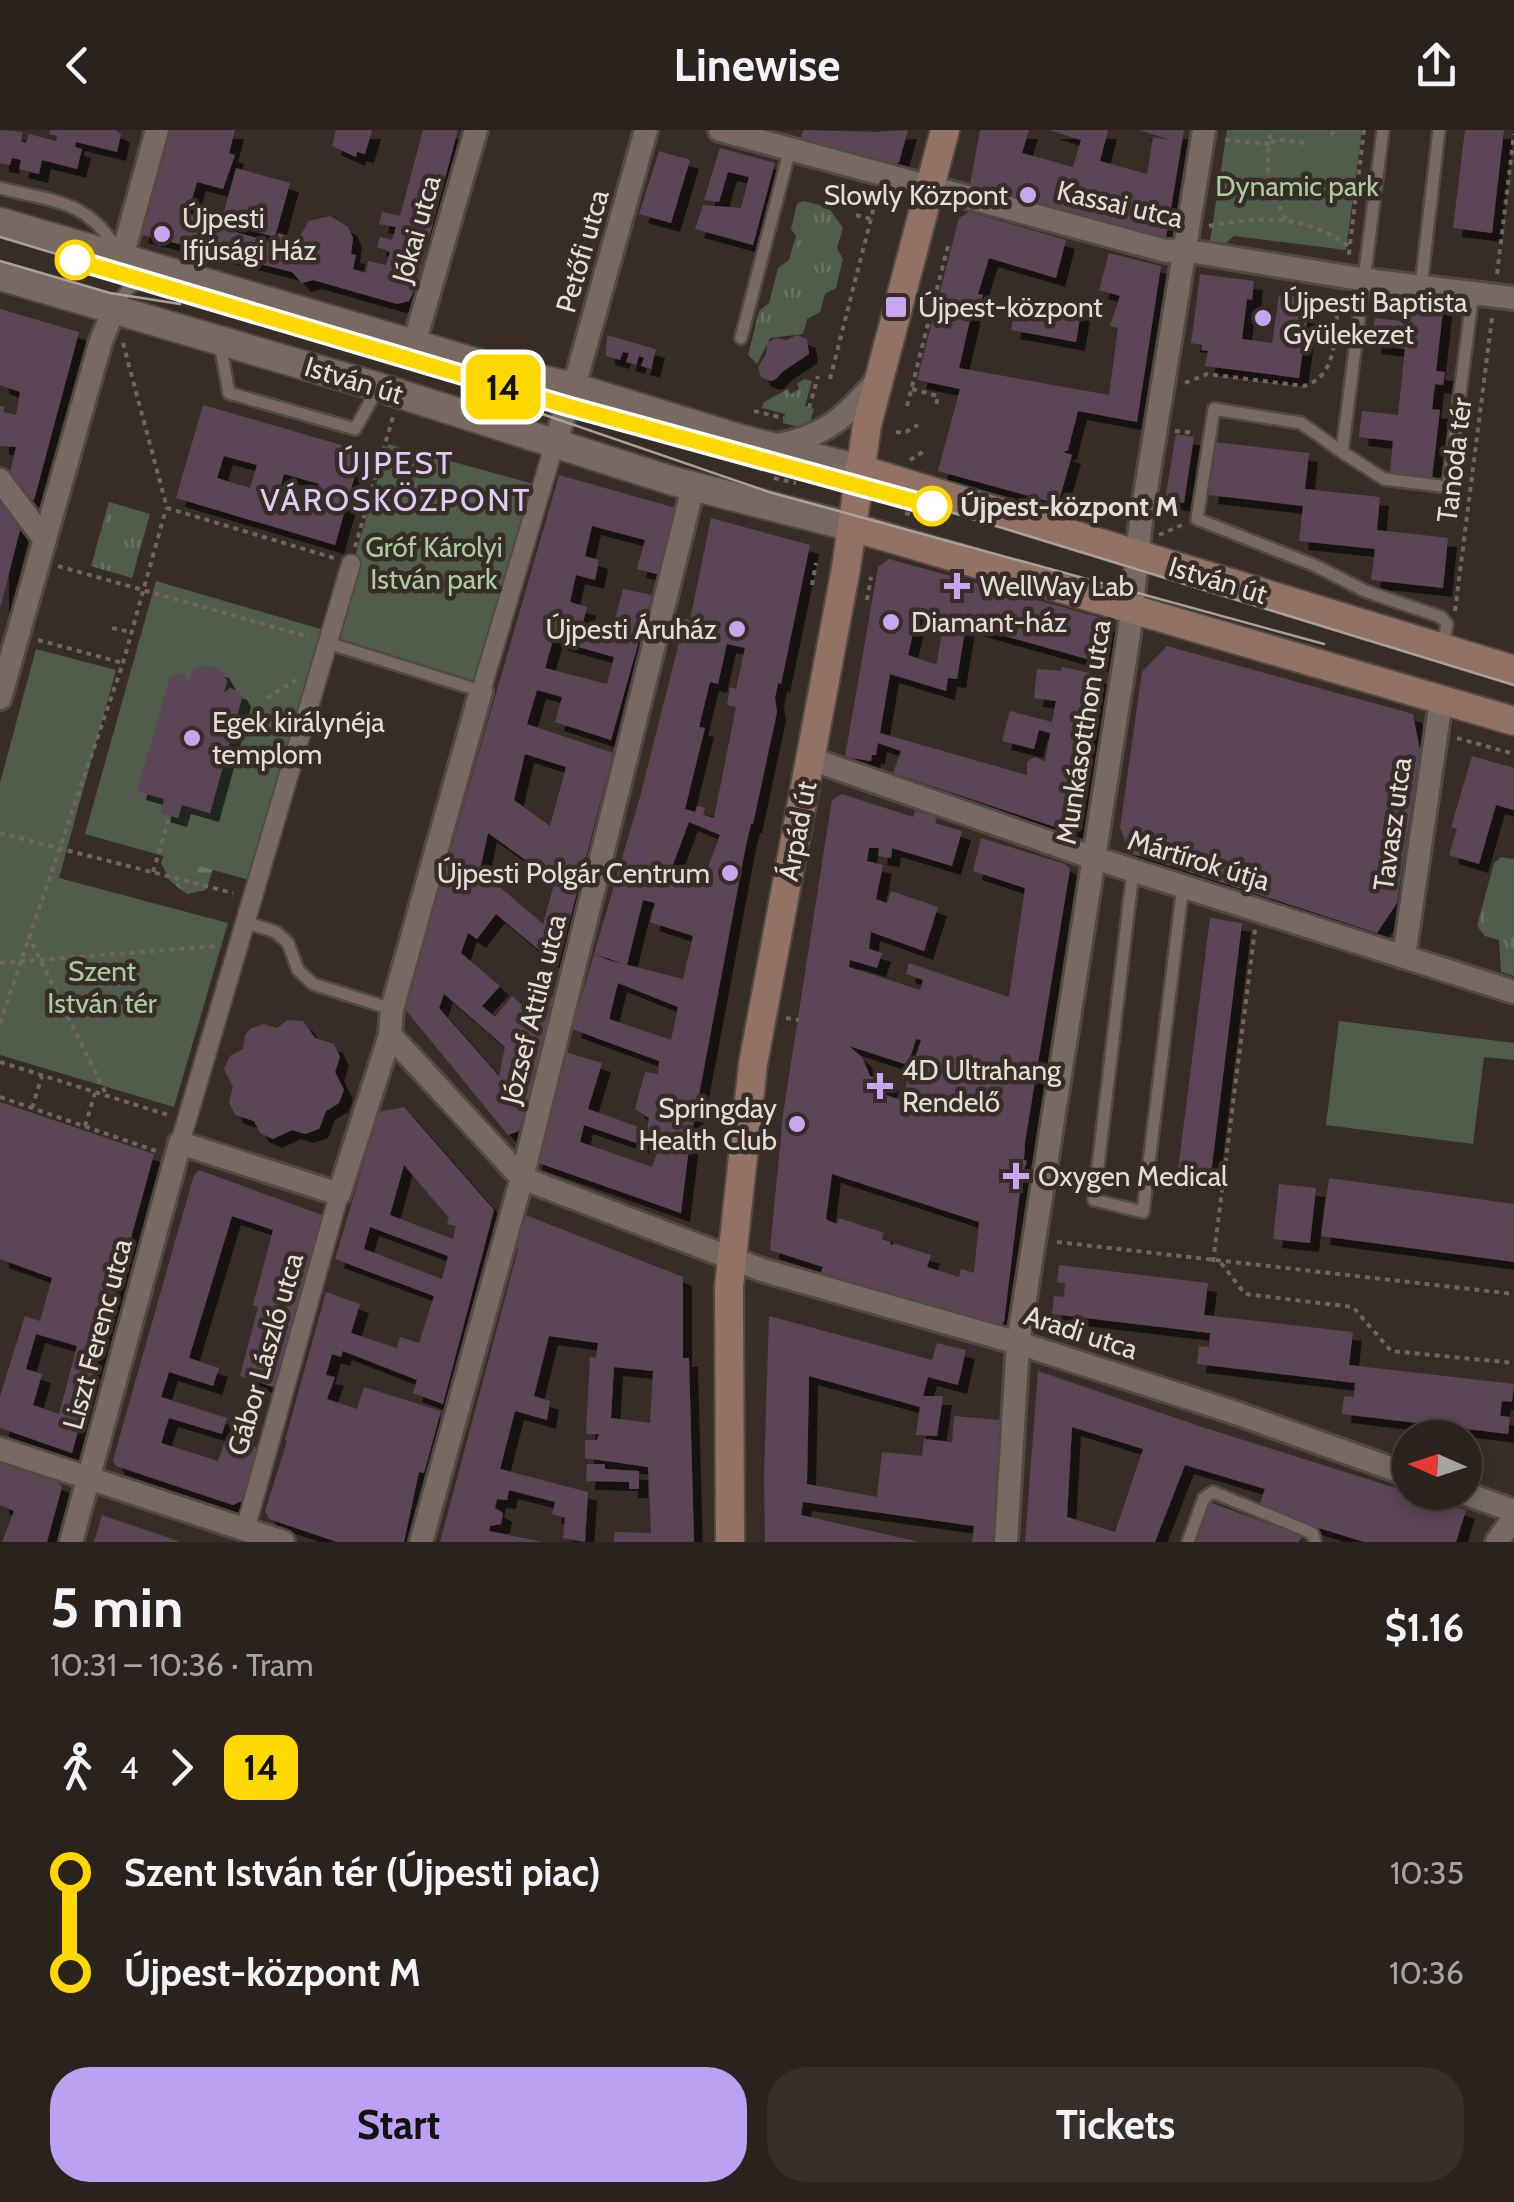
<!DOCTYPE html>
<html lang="en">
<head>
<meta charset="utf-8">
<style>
	:root { --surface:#2a221c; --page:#362f29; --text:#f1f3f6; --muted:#a5a4a3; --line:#463f3b; --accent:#bca0f2 }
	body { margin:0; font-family:Cabin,sans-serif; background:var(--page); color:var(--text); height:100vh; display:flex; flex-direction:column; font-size:38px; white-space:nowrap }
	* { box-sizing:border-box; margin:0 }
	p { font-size:32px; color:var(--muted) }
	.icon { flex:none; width:55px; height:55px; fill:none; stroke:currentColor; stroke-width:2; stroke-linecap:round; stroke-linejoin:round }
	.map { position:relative; height:1412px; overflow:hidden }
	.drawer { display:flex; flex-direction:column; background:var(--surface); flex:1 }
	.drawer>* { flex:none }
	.badge { padding:0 20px; border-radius:15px; font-size:35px; line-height:65px }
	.needle { width:65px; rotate:273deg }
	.fabs { position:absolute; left:1392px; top:1290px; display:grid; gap:20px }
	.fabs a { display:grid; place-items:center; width:90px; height:90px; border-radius:50%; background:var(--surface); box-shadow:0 5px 15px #0003,0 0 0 2px var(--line); font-size:50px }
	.map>.badge { position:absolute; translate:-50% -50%; box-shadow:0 0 0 5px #fff }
	.legs { display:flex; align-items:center; gap:15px; height:110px; padding:0 50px; font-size:32px }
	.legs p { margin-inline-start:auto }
	.overview { display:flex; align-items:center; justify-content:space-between; height:170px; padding:0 50px }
	h1 { font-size:55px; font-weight:700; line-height:75px }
	.action { display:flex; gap:20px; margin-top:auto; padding:20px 50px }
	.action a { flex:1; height:115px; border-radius:40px; background:var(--accent); color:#111; font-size:40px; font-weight:700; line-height:115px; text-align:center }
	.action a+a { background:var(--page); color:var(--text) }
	ul { padding:0 50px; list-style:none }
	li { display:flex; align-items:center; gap:35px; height:100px; font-size:38px }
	li i { display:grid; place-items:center; width:15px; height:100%; margin:0 12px; background:currentColor }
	li i::after { content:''; width:25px; height:25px; margin:-12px; border:8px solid; border-radius:50%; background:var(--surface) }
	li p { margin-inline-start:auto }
	li:first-child i { background:linear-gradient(#0000 50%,currentColor 0) }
	li:last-child i { background:linear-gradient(currentColor 50%,#0000 0) }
	header { display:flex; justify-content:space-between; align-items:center; height:130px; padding:0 50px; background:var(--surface); font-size:45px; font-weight:700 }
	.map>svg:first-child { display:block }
	.grass { fill:url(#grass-tufts) }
	.forest { fill:url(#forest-firs) }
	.park { fill:#505d4a }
	.building { fill:#5c4556; fill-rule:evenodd; filter:url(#shadow) }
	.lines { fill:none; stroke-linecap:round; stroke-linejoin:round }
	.service-casing { stroke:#534943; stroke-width:16 }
	.pedestrian-casing { stroke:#534943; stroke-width:22 }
	.minor-casing { stroke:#534943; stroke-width:28 }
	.tertiary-casing { stroke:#534943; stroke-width:32 }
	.secondary-casing { stroke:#534943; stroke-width:32 }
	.path { stroke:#706660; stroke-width:4; stroke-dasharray:5 5; stroke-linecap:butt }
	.service { stroke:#786a62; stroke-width:11 }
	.pedestrian { stroke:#786a62; stroke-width:18 }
	.minor { stroke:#786a62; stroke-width:22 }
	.tertiary { stroke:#786a62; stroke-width:28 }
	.secondary { stroke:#927265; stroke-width:28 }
	.tram { stroke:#a9a09a; stroke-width:2.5 }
	.line-1-casing { stroke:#fff; stroke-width:22 }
	.line-1 { stroke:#ffd800; stroke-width:15 }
	.poi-dot { fill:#c7a6ef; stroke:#382d26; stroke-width:4 }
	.stop-1-dot { fill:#fff; stroke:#ffd800; stroke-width:5 }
	.labels { text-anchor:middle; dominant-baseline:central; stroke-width:9; stroke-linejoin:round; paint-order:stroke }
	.park-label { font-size:28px; fill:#abcc9f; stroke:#382d26 }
	.poi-label { font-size:28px; fill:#e5ddd8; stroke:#382d26; text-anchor:start }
	.street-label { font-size:28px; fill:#e5ddd8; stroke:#382d26 }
	.stop-label { font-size:28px; font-weight:bold; fill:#e5ddd8; stroke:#382d26; text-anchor:start }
	.quarter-label { font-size:32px; letter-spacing:2.5px; fill:#deccf6; stroke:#382d26 }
</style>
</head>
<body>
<header><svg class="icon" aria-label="back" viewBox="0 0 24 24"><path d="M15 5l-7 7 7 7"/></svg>Linewise<svg class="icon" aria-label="share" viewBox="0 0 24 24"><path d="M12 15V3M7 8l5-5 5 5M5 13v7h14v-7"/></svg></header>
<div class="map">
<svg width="1514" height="1412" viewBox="0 0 1514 1412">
	<defs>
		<pattern id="grass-tufts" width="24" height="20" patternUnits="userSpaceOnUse" patternTransform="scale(2.5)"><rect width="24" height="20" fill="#505d4a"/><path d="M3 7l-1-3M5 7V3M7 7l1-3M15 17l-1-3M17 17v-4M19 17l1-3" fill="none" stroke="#697463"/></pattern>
		<pattern id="forest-firs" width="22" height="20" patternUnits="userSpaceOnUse" patternTransform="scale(2.5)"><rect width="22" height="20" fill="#505d4a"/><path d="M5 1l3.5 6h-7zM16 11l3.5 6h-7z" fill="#697463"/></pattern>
		<filter id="shadow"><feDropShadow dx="9" dy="9" stdDeviation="0" flood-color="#0009"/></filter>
	</defs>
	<rect width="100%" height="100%" fill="#382d26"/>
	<path class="grass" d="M803 71 828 77 843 98 837 118 843 129 836 158 825 164 820 182 807 189 803 204 770 208 757 234 748 225 759 181 769 173 778 138 789 130 796 106 791 99 797 74Z
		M804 249 812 251 805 276 814 279 810 292 799 297 783 293 785 284 762 278 764 272 788 259 791 264 799 259 797 254Z
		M109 372 150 384 132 448 91 436Z
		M1501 727 1514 729V846L1501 842 1499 810 1485 806 1477 796 1494 733Z"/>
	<path class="forest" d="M171 708 219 721 206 760 187 764 170 751 161 733Z"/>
	<path class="park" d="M1227 0H1362L1346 120 1234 106 1220 118 1210 111Z
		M388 314 537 355 478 555 330 511Z
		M156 451 324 500 249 750 85 704Z
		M36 519 116 540 59 748 228 793 174 977 0 925V653Z
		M1503 733 1514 736V807L1485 799Z
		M1339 891 1514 913V930L1484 927 1473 1014 1326 995Z"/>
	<path class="building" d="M0 0 23 2 21 11 26 13 29 4 56 11 57 6 49 4 50 0H115L121 4 117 22 76 12 75 17 82 19 77 39 42 30 39 44 19 39 21 30 12 28 10 35 0 33Z
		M167 0H235L229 23 235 25 223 59 197 52 188 83 193 85 196 75 214 80 210 95 275 113 278 103 298 109 309 91 330 86 348 97 353 108 351 124 356 125 353 139 366 143 368 131 386 135 390 122 377 117 380 107 392 110 396 97 379 94 382 82 400 86 423 0H458L416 157 409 171 397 174 313 150 302 153 292 142 139 104Z
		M336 0H372L365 24 357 22 356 27 332 16Z
		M803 0 876 2 908 0 899 32 891 37 800 12Z
		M980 0H1029L1022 23 1073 37 1081 10 1049 0H1108L1100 31 1147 44 1153 7 1171 10 1139 0H1184L1166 108 970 55Z
		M1465 0H1504L1492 103 1453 98Z
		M720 18 775 33 753 115 695 99 703 75 741 78 749 47 728 42 719 72 704 70Z
		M659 21 690 30 671 93 639 84Z
		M236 38 290 53 275 107 221 92Z
		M969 82 1066 110 1056 148 989 128 978 164 983 165 981 174 974 173 959 238 1109 265 1118 198 1110 196 1120 166 1099 160 1109 123 1161 136 1137 292 1078 281 1068 320 1063 322 1072 325 1058 374 938 341 960 259 917 250 959 88Z
		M1200 144 1254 151 1252 170 1247 169 1242 209 1272 213 1279 165 1310 169 1299 248 1205 236 1208 221 1201 220 1202 215 1191 213Z
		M1018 165 1082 176 1076 212 1011 200Z
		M1412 168 1444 172 1436 241 1445 242 1443 255 1435 254 1432 279 1440 280 1432 348 1390 343 1393 311 1359 307 1362 281 1398 285 1405 219 1372 215 1375 188 1410 192Z
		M0 179 79 202 34 370 21 371 8 351 16 317 0 316V276L5 277 3 282 16 285 20 262 0 255Z
		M607 205 656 219 651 239 641 236 644 228 639 226 636 235 626 232 629 223 623 222 620 230 606 226Z
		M797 205 807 209 809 224 782 242 776 249 771 251 761 247 758 237 766 224 767 213 776 208 786 210Z
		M203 275 362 321 335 415 176 368ZM224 326 257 335 250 358 217 348ZM284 344 319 354 312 376 278 366Z
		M1176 304 1194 307 1184 373 1165 370Z
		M1215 312 1309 323 1305 359 1380 367 1377 400 1448 408 1443 458 1371 450 1375 419 1299 411 1303 376 1209 365Z
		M559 345 683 380 665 446 637 439 645 410 592 396 585 426 599 430 595 450 576 445 570 472 587 477 581 500 610 508 623 459 652 465 611 610 555 592 562 567 537 560 527 594 613 623 558 836 496 784 477 809 468 803 461 823 500 856 482 876 495 887 512 866 526 878 535 857 556 870 519 1001 508 1005 405 879ZM553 510 614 527 607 554 545 538ZM525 624 566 637 550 696 514 670ZM488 703 555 751 543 794 480 740ZM444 864 505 917 499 946 439 878Z
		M0 371 20 400 1 475H0Z
		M711 388 810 415 781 554 778 553 775 568 777 582 753 694H751L746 715 689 1018 681 1083 533 1031 565 922 602 933 588 979 647 1000 642 1015 584 995 580 1012 652 1037 663 1007 647 1000 649 988 635 979 645 942 658 944 659 931 572 899 640 667 685 489 690 490ZM727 514 745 518 736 559 730 557 727 575 736 577 714 688 703 685 705 678 697 676 695 682 685 679 705 598 699 597 710 552 718 554ZM689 692 720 705 702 753 669 745ZM643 770 655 773 650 792 693 806 683 849 608 830 592 823 627 835ZM618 853 678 877 671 910 609 889Z
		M889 429 1102 488 1107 495 1101 533 966 495 957 549 948 548 946 561 890 544 880 603 1027 645V632L1031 629 1036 627 1045 632 1050 603 1039 600 1034 619 1002 611 1010 581 1052 592 1056 571 1034 568 1037 539 1061 541 1062 537 1099 545 1075 699 1067 701 893 643 901 621 878 613 876 625H872L871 631 845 627 878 437ZM918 481 944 488 937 533 934 534 908 525Z
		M1167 516 1413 584 1420 621 1397 773 1377 803 1130 723 1120 698 1142 542Z
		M204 535 220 539 227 551 224 563 230 558 238 561 242 568 210 683 182 675 178 688 161 683 164 669 137 661 170 547 178 543 185 545 189 553 192 541Z
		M1472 626 1514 638V680L1496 675 1479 734 1449 725 1457 699 1451 697Z
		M842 664 913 687 915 681 937 687 935 693 962 701 952 736 892 718 891 728 878 726 879 718H869L867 731 883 735 876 769 887 773 891 761 938 777 924 821 871 802 869 819 882 823 877 838 850 830 849 837 920 860 923 850 906 844 909 833 1009 867 1025 758 973 741 981 708 1065 734 1070 739 1025 1012 1024 1030 1027 1031 1022 1045 1004 1192 998 1197 821 1142 823 1137 770 1120 783 985 824 720 832 670ZM916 909 921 910 901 970 886 965 890 952 870 946 862 927 849 916 908 935ZM832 1044 979 1092 974 1143 961 1139 959 1147 927 1137 931 1125 896 1114 890 1115 891 1112 882 1109 884 1103 839 1088 837 1094 829 1091 826 1089Z
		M1210 788 1242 793 1210 1052 1177 1048Z
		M288 890 303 891 315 908 334 914 340 927 335 942 344 960 339 973 326 981 319 999 305 1004 292 1000 273 1009 260 1003 254 991 235 985 229 972 233 957 224 939 230 926 243 919 245 905 250 899 263 894 277 898Z
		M0 972 154 1024 72 1323 0 1298V1266L25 1186 40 1191 52 1148 0 1129ZM36 1204 77 1216 59 1284 33 1275 42 1244 26 1239Z
		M404 977 494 1080 443 1274 413 1263 417 1250 343 1221 341 1227 332 1224 326 1245 335 1247 327 1269 357 1279 364 1257 441 1281 424 1343 419 1342 404 1412H337L269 1389 265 1381 287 1311 285 1310 326 1162 360 1174 351 1203 397 1218 400 1207 419 1213 434 1166 335 1129 379 982ZM404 1035 449 1088 447 1094 456 1096 453 1109 390 1085ZM370 1097 448 1126 442 1149 364 1119Z
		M199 1040 325 1086 276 1258 240 1246 258 1177 253 1175 273 1100 232 1086 189 1228 219 1238 213 1256 169 1242 161 1267 227 1288 222 1304 169 1288 161 1313 218 1331 226 1308 258 1318 244 1370 233 1375 116 1336 113 1330 194 1045Z
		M1329 1048 1514 1074V1132L1321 1106Z
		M1279 1054 1316 1058 1310 1113 1273 1109Z
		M523 1084 683 1147V1228H689L694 1412H614L615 1402 651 1403 648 1337 585 1328V1310H597L599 1304H586L590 1227 596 1228 598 1213 549 1206 534 1266 550 1271 547 1290 515 1281 500 1339 588 1362 585 1412 563 1408 565 1388 552 1384 555 1372 509 1360 507 1370 497 1369 495 1378 503 1383 501 1394 490 1396 489 1401 542 1412H440L518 1119 511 1117ZM614 1237 653 1241 650 1293 611 1288Z
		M1059 1135 1208 1153 1204 1185 1353 1202 1349 1235 1514 1254 1512 1272 1502 1271 1500 1286 1510 1287 1508 1304 1342 1284 1344 1266 1354 1267 1355 1253 1197 1234 1199 1216 1209 1217 1210 1203 1052 1184 1054 1166 1064 1167 1065 1153 1057 1152Z
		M769 1186 932 1230 937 1213 966 1220 958 1255 928 1247 923 1266H943L937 1306 916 1305 920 1277 809 1246 807 1354 877 1367 882 1322 922 1326 924 1309 952 1312 954 1286 1000 1290 998 1312H1005L996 1412H972L974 1396 803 1372 801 1385 919 1412H765L764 1347Z
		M1038 1241 1202 1297 1466 1380 1456 1412H1364L1258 1379 1265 1359 1185 1335 1155 1412H1025ZM1072 1297 1143 1319 1115 1402 1067 1387Z
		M0 1332 59 1353 62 1357 47 1412H2L14 1381 0 1375Z
		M587 1334H605V1339L639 1341V1359H629V1352L586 1351Z
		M1209 1372 1302 1406 1299 1412H1195Z
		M102 1385 178 1411V1412H94Z"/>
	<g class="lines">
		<g class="service-casing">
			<path id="service" d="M1383 0 1342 322 1384 349 1448 357 1473 162
				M0 58C55 72 89 70 119 123
				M1421 156 1439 0
				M115 177 128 159 151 142
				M741 208 790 19
				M220 214 229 263 355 299 377 260
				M1342 322 1301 293 1214 279 1197 389 1316 436 1365 461 1441 487 1447 494 1443 516
				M328 513 481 561
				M1133 741 1094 1070 1143 1082 1183 755
				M245 792 276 802 288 813 298 840 313 854 392 879
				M1188 1412 1204 1368 1213 1362 1305 1400 1313 1404 1315 1412"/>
		</g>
		<g class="pedestrian-casing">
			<path id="pedestrian" d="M481 561 554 316
				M180 1013 351 434
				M245 1400 339 1064"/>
		</g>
		<g class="minor-casing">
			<path id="minor" d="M720 0 1166 121 1183 120 1366 150 1514 168
				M122 127 157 0
				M414 214 476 0
				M554 316 579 239 646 0
				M771 316C824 308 845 288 879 248
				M0 350 45 410
				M0 568 101 211 114 179
				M811 629 1094 728 1514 862
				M1404 827 1441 571
				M390 905 522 1048 762 1140 1018 1213 1236 1283 1410 1345
				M0 1319 283 1412
				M1461 1362 1514 1381
				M71 1412 180 1013 339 1064 390 905 392 879 481 561
				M421 1412 522 1048 693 357
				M1006 1412 1018 1213 1129 504 1141 390 1204 0
				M1497 1412 1514 1387"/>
		</g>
		<g class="tertiary-casing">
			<path id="tertiary" d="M0 92 491 237 573 257 741 309 859 339
				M0 146 378 257 673 351 852 397"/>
		</g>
		<g class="secondary-casing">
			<path id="secondary" d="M859 339 1514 540
				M852 397 1514 591
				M730 1412 729 1156 753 934 846 438 867 295 945 0"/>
		</g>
		<path class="path" d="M1331 5 1335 0
			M1225 10 1270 14V0
			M856 85 871 89
			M1286 89C1273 66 1263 40 1270 14L1277 9 1305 13
			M1209 96C1260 86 1305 84 1350 117L1348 129
			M1350 114 1364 0
			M1497 144 1514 4
			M123 213 167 378 334 428
			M830 249 874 77
			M1185 253 1207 244 1304 256C1340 246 1335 197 1338 166
			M912 259 938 266 936 275
			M907 276 948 116
			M809 278 818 246
			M754 281 784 288
			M1175 301 1195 303
			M896 302 904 303 918 295
			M910 330 926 320
			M774 348 796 353
			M905 383 927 389
			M1159 405 1182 395
			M355 417 393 287
			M58 436 309 507
			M812 455 816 433
			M867 470 871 447
			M1455 481 1492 188
			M112 498 131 502
			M38 510 123 533
			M267 568 296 550
			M1457 608 1514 624
			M0 703 233 763
			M153 742 170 685
			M28 805 107 966
			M0 833 218 816
			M786 888 799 890
			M0 893 123 533 166 379
			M0 932 168 985
			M0 967 156 1021
			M32 978 42 946
			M85 996 95 963
			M1057 1112 1514 1164
			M1213 1132 1255 799
			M1221 1133 1245 1164 1353 1177 1391 1221 1514 1233"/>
		<use href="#service" class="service"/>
		<use href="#pedestrian" class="pedestrian"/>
		<use href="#minor" class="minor"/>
		<use href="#tertiary" class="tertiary"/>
		<use href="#secondary" class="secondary"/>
		<path class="tram" d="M0 107 567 277 882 361 1514 555
			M0 131 110 163 180 174
			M510 273 769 362 1324 514"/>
	</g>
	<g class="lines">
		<g class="line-1-casing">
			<path id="line-1" d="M75 130 567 276 932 376"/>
		</g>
		<use href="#line-1" class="line-1"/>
	</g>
	<g class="poi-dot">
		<circle cx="1028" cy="65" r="10"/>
		<circle cx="162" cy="104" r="10"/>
		<rect x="884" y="165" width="24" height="24" rx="5"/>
		<circle cx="1263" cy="188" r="10"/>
		<path d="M952 441h10v10h10v10h-10v10h-10v-10h-10v-10h10z"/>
		<circle cx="891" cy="492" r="10"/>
		<circle cx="737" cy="499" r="10"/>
		<circle cx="192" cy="608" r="10"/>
		<circle cx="730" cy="743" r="10"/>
		<path d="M875 941h10v10h10v10h-10v10h-10v-10h-10v-10h10z"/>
		<circle cx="797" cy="994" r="10"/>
		<path d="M1011 1031h10v10h10v10h-10v10h-10v-10h-10v-10h10z"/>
	</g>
	<g class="stop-1-dot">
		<circle cx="75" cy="130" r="18"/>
		<circle cx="932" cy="376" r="18"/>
	</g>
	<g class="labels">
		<g class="park-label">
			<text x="1297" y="56">Dynamic park</text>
			<text x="434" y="417">Gróf Károlyi<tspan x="434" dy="32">István park</tspan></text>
			<text x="102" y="841">Szent<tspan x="102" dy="32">István tér</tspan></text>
		</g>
		<g class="poi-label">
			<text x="1008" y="65" text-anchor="end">Slowly Központ</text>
			<text x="182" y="88">Újpesti<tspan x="182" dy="32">Ifjúsági Ház</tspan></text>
			<text x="1283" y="172">Újpesti Baptista<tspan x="1283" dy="32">Gyülekezet</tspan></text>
			<text x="918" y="177">Újpest-központ</text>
			<text x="980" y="456">WellWay Lab</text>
			<text x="911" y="492">Diamant-ház</text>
			<text x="717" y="499" text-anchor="end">Újpesti Áruház</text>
			<text x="212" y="592">Egek királynéja<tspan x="212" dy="32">templom</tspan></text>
			<text x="710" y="743" text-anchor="end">Újpesti Polgár Centrum</text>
			<text x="902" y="940">4D Ultrahang<tspan x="902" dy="32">Rendelő</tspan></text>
			<text x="777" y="978" text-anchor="end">Springday<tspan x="777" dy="32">Health Club</tspan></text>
			<text x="1038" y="1046">Oxygen Medical</text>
		</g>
		<g class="street-label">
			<text transform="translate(1120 74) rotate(13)">Kassai utca</text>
			<text transform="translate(416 99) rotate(-74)">Jókai utca</text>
			<text transform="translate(582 121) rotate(-74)">Petőfi utca</text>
			<text transform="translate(354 250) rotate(17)">István út</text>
			<text transform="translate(1454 330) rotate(-83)">Tanoda tér</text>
			<text transform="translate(1218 450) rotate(17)">István út</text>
			<text transform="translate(1083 602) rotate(-81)">Munkásotthon utca</text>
			<text transform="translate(1392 694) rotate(-82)">Tavasz utca</text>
			<text transform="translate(797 701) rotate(-79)">Árpád út</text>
			<text transform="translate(1199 730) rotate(17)">Mártírok útja</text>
			<text transform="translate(533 879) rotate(-76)">József Attila utca</text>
			<text transform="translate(1081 1202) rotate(18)">Aradi utca</text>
			<text transform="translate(97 1204) rotate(-75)">Liszt Ferenc utca</text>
			<text transform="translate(265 1224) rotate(-74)">Gábor László utca</text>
		</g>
		<g class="stop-label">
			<text x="960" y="376">Újpest-központ M</text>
		</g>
		<g class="quarter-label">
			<text x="396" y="332">ÚJPEST<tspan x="396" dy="37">VÁROSKÖZPONT</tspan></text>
		</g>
	</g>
</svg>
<div class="fabs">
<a><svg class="needle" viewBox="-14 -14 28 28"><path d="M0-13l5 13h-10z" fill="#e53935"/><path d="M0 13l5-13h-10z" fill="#a5a4a3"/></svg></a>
</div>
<b class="badge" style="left:503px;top:257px;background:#ffd800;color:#111">14</b>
</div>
<section class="drawer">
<div class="overview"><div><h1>5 min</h1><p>10:31 – 10:36 · Tram</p></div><b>$1.16</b></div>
<div class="legs"><svg class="icon" aria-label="walk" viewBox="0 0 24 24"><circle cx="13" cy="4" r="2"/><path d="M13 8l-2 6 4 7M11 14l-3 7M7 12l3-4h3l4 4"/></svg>4<svg class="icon" aria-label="forward" viewBox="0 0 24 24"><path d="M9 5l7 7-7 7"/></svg><b class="badge" style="background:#ffd800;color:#111">14</b></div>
<ul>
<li><i style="color:#ffd800"></i><b>Szent István tér (Újpesti piac)</b><p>10:35</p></li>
<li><i style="color:#ffd800"></i><b>Újpest-központ M</b><p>10:36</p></li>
</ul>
<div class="action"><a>Start</a><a>Tickets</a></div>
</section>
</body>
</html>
